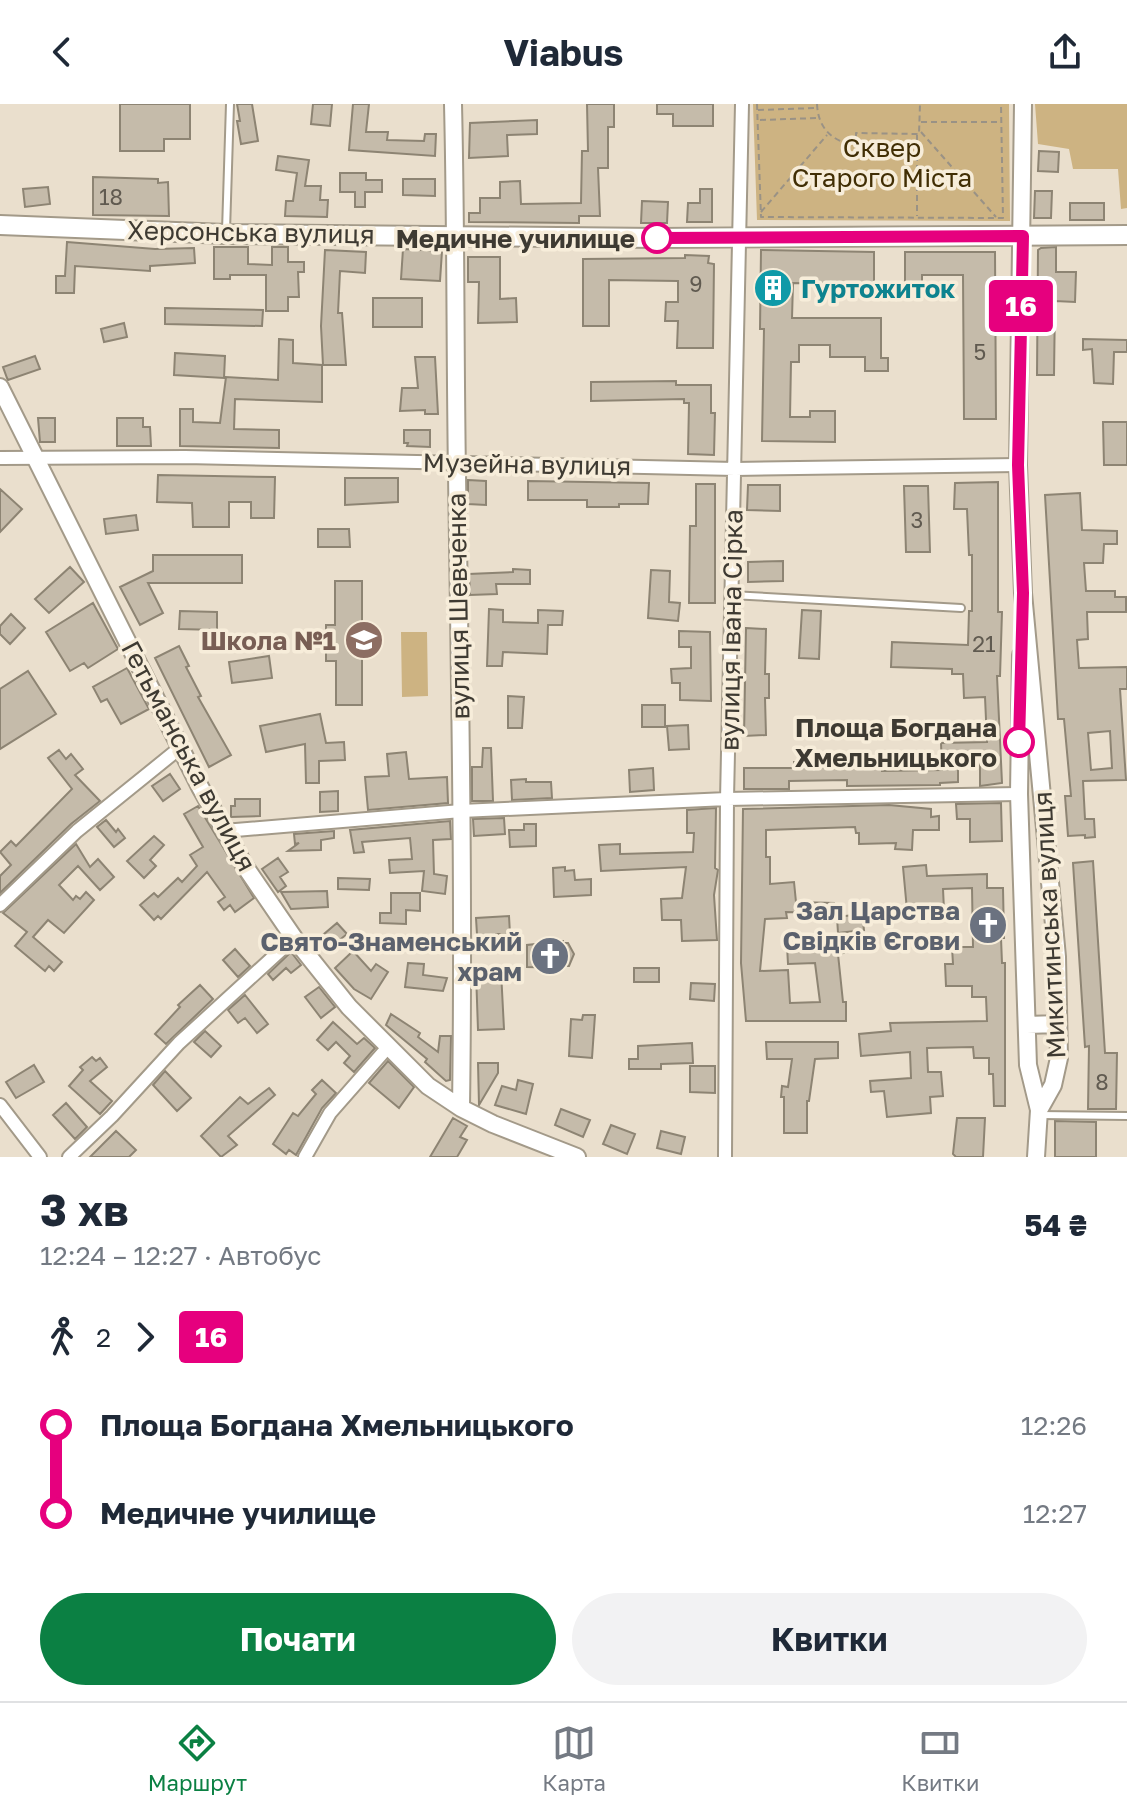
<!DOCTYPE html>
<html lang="uk">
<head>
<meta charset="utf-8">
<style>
	:root { --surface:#fff; --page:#f2f2f3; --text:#1f2937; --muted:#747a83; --line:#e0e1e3; --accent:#0b8043 }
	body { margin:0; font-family:"Golos Text",sans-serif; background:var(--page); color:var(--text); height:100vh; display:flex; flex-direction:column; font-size:30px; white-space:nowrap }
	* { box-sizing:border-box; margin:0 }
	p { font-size:26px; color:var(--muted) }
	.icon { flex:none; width:44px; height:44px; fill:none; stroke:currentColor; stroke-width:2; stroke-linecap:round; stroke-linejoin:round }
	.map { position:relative; height:1053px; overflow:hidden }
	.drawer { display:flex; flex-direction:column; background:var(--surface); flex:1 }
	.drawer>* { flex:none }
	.badge { padding:0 16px; border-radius:6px; font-size:28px; line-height:52px }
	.map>.badge { position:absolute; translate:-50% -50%; box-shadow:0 0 0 4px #fff }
	.legs { display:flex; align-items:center; gap:12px; height:88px; padding:0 40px; font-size:26px }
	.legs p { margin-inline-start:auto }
	.head { display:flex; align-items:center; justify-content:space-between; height:136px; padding:0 40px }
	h1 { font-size:44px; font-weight:700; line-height:60px }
	.action { display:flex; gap:16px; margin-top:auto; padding:16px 40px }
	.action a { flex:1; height:92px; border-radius:48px; background:var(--accent); color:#fff; font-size:32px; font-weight:700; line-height:92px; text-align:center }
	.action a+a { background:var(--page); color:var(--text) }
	ul { padding:0 40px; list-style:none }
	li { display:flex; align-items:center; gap:28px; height:88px; font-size:30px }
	li i { display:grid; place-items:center; width:12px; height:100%; margin:0 10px; background:currentColor }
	li i::after { content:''; width:20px; height:20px; margin:-10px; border:6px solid; border-radius:50%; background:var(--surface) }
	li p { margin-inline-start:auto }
	li:first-child i { background:linear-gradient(#0000 50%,currentColor 0) }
	li:last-child i { background:linear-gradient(currentColor 50%,#0000 0) }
	header { display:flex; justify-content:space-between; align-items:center; height:104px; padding:0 40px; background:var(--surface); font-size:36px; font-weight:700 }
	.tabs { display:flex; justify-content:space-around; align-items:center; height:112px; border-top:2px solid var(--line); background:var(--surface); font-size:22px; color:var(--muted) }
	.tabs a { display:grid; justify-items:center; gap:4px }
	.tabs .selected { color:var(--accent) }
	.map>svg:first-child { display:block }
	.green { fill:#cdb382 }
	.building { fill:#c5bbaa; stroke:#8d8473; stroke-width:2; fill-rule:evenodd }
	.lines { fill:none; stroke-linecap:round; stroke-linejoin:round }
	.service-casing { stroke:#a39a89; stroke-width:10 }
	.minor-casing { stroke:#a39a89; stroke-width:16 }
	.tertiary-casing { stroke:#a39a89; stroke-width:20 }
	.secondary-casing { stroke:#a39a89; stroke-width:22 }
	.path { stroke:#9a9285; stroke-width:2; stroke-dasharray:6 4; stroke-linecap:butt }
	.service { stroke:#fff; stroke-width:6 }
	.minor { stroke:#fff; stroke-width:12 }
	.tertiary { stroke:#fff; stroke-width:16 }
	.secondary { stroke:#fff; stroke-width:18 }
	.line-1-casing { stroke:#fff; stroke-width:18 }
	.line-1 { stroke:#e6007e; stroke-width:12 }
	.stop-1-dot { fill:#fff; stroke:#e6007e; stroke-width:4 }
	.labels { text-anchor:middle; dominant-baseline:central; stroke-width:7; stroke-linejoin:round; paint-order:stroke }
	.number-label { font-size:22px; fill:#605a50 }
	.park-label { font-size:26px; fill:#412e04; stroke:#f7edda }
	.street-label { font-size:26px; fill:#3e3a32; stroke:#f7edda }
	.stop-label { font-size:26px; font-weight:bold; fill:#3e3a32; stroke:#f7edda; text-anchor:end }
	.culture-label { font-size:26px; font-weight:bold; fill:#0d838f; stroke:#f7edda; text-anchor:start }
	.education-label { font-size:26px; font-weight:bold; fill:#785e54; stroke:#f7edda; text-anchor:end }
	.worship-label { font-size:26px; font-weight:bold; fill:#5b616d; stroke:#f7edda; text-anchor:end }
</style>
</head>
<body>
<header><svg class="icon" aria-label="back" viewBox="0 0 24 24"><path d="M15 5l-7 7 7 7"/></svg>Viabus<svg class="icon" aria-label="share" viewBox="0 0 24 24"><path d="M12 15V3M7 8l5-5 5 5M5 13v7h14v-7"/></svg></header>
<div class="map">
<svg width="1127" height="1053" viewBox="0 0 1127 1053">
	<rect width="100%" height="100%" fill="#eadfcd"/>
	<path class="green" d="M753 0H1009L1010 117 757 116Z
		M1035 0H1127V104L1121 105 1118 65H1073L1069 45 1038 40Z
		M401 528H427L428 592 402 593Z"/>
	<path class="building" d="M120 0H190V35H164V47H120Z
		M237 0H252L258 37 241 40 237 17H240Z
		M313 0H332L330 22 311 20Z
		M353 0H369L366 28H388L387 36 424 37 425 30H436L435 52 349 46Z
		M587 0H614V23H608V64H598L600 112H579V119L469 118V109H480V94H500V78L520 77 521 100 581 99 582 47H588Z
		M657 0H713V22H673V10H657Z
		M537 16V30L507 31 508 52 469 54 470 19Z
		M1039 47 1059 48 1058 68 1038 67Z
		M278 52 309 56 305 82H321L320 96H328L327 113 285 112 286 97H293L297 69 276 66Z
		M340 69H366V76H382V88H365V103H355V88H340Z
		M93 73 158 75V79L168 78 169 112 93 111Z
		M403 75H435V92L403 91Z
		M48 83 50 100 25 103 23 85Z
		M700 85H712V118H687L688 99H700Z
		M1035 87H1052L1051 114H1034Z
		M642 97 668 98 667 119H641Z
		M1070 99H1104V116H1070Z
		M67 138 155 145 194 144 195 159 150 162V167L75 162 74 189H56V172H65Z
		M214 143H248V160L272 161V143H288V158H304V168H298L299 193H288V207H266V171H230V175H214Z
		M1056 143V168H1076L1075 198 1055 197 1054 271H1037L1038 146 1041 144Z
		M403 145 442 147 440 177 401 175Z
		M325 146 366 148 365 169 340 167 338 209H342L346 261H323L321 222Z
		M761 146 874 148V187H849L850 180 793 179 792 214H881V254H888V267H865V253H830V241H799V258H791L790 313H810V307H835V338L762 337 764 225H760Z
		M905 148H995L996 315H964L963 171H922V178H905Z
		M685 151 709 152 708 159 714 160 713 244H677L678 217H665L666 198H678V177L609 176V222H583V155L685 154Z
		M468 153H500V195L516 194 517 218 478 219 479 178H468Z
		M373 194H422V223H373Z
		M165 204 263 206 262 222 165 220Z
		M124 219 127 233 104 238 101 225Z
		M279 235 293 236V259L322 261V298L235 295 234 325 279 326V344L180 342V305H193V318L220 319 226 273 278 276Z
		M1083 235 1127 236V248H1114L1113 280 1094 279 1092 245 1083 246Z
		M175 249 225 252 224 274 174 271Z
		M35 252 40 265 8 276 7 274 3 263Z
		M415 253H435L438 310H425V306L400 307 402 284H418Z
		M676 277V281H711V309H715L714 351 688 350 689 299H684V295L591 297V278Z
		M38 314H55V338H40Z
		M117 314H143V323H150L151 342H117Z
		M1103 318H1127V361H1104Z
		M404 326H430V343L407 342 408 339H404Z
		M158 371 275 373 274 414H251V398H229V423H193L192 399 157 398Z
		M345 374H398V398L345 401Z
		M468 376 486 377V401L468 400Z
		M528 377 649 379 648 400H619V403H587V396H528Z
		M998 378V508H1002L1000 572H997L1002 679 980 682V653H958V678L940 679V681L847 682V676L789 677V685H744V664H794V658H837V663L882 662V667L942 666 941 639 987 638 985 593 964 594 963 570H952V565L891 563 892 538 968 541 969 507H972V451H969L967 405H954L955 379Z
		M696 380H715V499H689L690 422H696Z
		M748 381H780V407L747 406Z
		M904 382H928L930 448H906Z
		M0 385 22 405 0 428Z
		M1080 389 1082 426 1117 427V440H1104L1103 459H1084L1086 487H1115V493H1126V508H1087L1088 535 1077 536 1079 564 1127 563V585H1120L1126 676 1083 677 1085 715H1094L1095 733 1085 734V731L1068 732 1065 692H1071L1064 615H1058L1045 391ZM1110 627 1112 664 1091 666 1088 629Z
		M136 411 138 426 106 430 104 415Z
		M318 425H349L350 443H318Z
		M153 451H242V479H148L163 509 140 521 120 483 153 467Z
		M783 457V477L748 478V458Z
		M70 463 84 478 49 509 35 495Z
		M513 465 530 466V480H496L497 490 470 491 469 470 513 468Z
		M651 466 670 467 669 498 680 499 678 517 648 514Z
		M335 477H362V601H336V557H326V521H335Z
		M93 499 118 545 88 564 84 559 70 567 46 528Z
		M489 505 503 506V518L538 519V506L563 507 562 521H548L547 550 503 548 502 562H487Z
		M802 506 821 507 819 555 799 554Z
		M180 507 217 508V526L179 525Z
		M11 510 25 524 10 540 0 530V522Z
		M746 524 766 525 765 570H769V594H765L766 631 744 632Z
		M679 527 710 528 711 597 680 596V579H672L671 565 691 564V543H679Z
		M179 542 189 562 186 563 201 592 198 593 231 651 209 663 155 554Z
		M269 552 272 574 232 579 229 558Z
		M127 564 149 605 121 620 107 595 101 598 93 583Z
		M28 567 56 610 0 645V585Z
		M508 592 524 593 522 624H508Z
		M642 601H665V623H642Z
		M320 610 326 639 344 638 345 656 319 657V679H306L305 640 266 648 260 622Z
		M688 621 689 645 669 646 667 622Z
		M483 644H491L493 697H472V663H482Z
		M59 646 66 655 71 650 83 665 75 671 100 697 71 720 0 789V772L11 761 0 748 11 737 16 742 72 685 48 654Z
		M406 648 409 675 447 673 448 699 368 706 365 673 389 672 387 650Z
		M653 664 654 686 630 688 629 666Z
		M170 670 180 685 163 697 152 682Z
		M526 675V678H551L552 694 512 696 511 676Z
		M338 687V707L320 708V688Z
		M235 695H260V712L231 713V702H235Z
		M1001 699 1002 737 970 738V715H957L956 700Z
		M889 701 931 705V713L939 712V726H913L912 746 895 745 896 739 859 740V729H856L855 723 766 726V753H770V780L794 778 796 798 834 799V809L786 808 787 814 765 815 760 867 788 866 790 899 820 898 815 859 788 860 787 842 809 840 808 835 842 831 844 849 838 850 843 898H846V917H746L741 859 743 705Z
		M198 702 254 794 235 808 230 801 224 806 218 798 225 793 207 768 161 815 158 812 154 816 140 801 154 789 158 793 178 774 182 778 197 762 190 751 203 743 184 710Z
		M716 704 715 764 718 766 714 791 717 836 682 837 681 816H662L661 795 682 794 686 763 601 767 599 741 620 740V750L693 748 694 729H687V706Z
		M504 714 505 730 474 732 473 715Z
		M106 716 116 728 118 725 125 734 114 743 97 723Z
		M450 717 451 735 433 736 434 770 447 772 445 790 422 787 424 767 390 769 389 756 412 755 410 734 362 738 364 748 354 749 350 726Z
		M524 720H536V742L510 743 509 726H524Z
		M334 727V734L321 736V746L288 747 299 739 295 740 294 730Z
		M154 732 164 741 150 756 156 762 144 774 127 757Z
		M76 740 90 763 98 755 114 773 100 786 78 762 59 781 73 796 76 792 80 795 86 788 94 796 64 829 48 816 33 833 62 858 54 867 49 862 45 867 15 842 27 828 3 809Z
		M278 754 288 768 280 773 286 782 278 788 262 765Z
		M1093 757 1105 949H1117L1116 1005H1088L1089 942 1085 943 1073 759Z
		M926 761 927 772 987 770V784H1003L1004 834H1001L1002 859H1005V1002H994L993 970H989V954H974L973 943 927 944 928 968H941L943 992 930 993 931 1009 887 1013 884 987 871 988 870 977 911 974 910 948 861 952 859 930 891 927 890 919 987 917 986 893H972V882H946L945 860H953L952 843H973L972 784 943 785 944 806H907L903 763Z
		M565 763V767L574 766 575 776 591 775V791L554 793 553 764Z
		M338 774 370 775 369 786 338 785Z
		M327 787 328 803 291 805 281 788Z
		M391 789H420V807L406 806V820L380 819V809H391Z
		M862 810 864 826 838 829 837 813Z
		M509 812 510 830H496V846L478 847 476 814Z
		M337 819 347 830 326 847 317 836Z
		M422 832 451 833V848L422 847Z
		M563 837V839H568L574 850 569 862H564V864L527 863V841Z
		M235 845 250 862 238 873 223 856Z
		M353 847 371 867 376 860 388 868 371 895 354 885 335 864Z
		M291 848 301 861 291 869 286 864 273 876 268 870Z
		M408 859 424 860 423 871 447 874 443 887 405 883Z
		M634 864H659V878H634Z
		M501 867 504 925 478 926 476 868Z
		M691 879 715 880 714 897 690 895Z
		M200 881 213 895 166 940 155 930 180 903 178 901Z
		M319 883 335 903 321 914 305 893Z
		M245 891 268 920 257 929 245 914 238 919 228 906Z
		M391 910 420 929 418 933 438 948 440 932H451L450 976 446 977 425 958 427 955 386 921Z
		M583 911H595L592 954 569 952 571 915 582 916Z
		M333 918 357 940 364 934 375 944 354 968 344 959 350 952 336 938 328 946 317 936Z
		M205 927 221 942 211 953 194 938Z
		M766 938H838V954L815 955 809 997H807V1029H784V993H781L782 982 788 983 792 955H767Z
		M692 939 693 959 661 960V965H629V955H638V942Z
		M92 953 96 957 100 954 107 963 90 977 112 997 100 1010 69 982 83 966 80 963Z
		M388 957 414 983 399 1004 369 979Z
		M478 959H498V969L479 1001Z
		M34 961 44 978 16 994 6 978Z
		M690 962H715V989L690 988Z
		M165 967 191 994 177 1007 153 981Z
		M322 976 336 989 322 1004 296 1051 289 1046 286 1050 273 1040 293 1009 298 1012 316 990 312 986Z
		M518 976 533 980 526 1010 495 1001 502 982 516 986Z
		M269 984 275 991 228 1032 237 1041 221 1053 201 1032 240 993 248 1000Z
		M66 999 87 1023 75 1035 53 1011Z
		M561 1005 590 1016 583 1033 555 1021Z
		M453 1014 467 1022 460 1033 467 1036 457 1053H430Z
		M957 1014H985L983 1053H956L953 1050Z
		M1055 1017 1096 1018V1053H1055Z
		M611 1021 635 1030 627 1050 603 1040Z
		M116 1027 136 1046 129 1053H90Z
		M661 1027 685 1033 681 1050 657 1044Z"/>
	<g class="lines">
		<g class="service-casing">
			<path id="service" d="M226 127 230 0
				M731 491 961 504
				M1039 1011 1127 1012"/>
		</g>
		<g class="minor-casing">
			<path id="minor" d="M0 354 185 353 735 365 1018 361
				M224 727 461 707 727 695 1019 690
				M0 801 77 727 181 643
				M0 1001 40 1053
				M69 1053 112 1012 179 939 294 834
				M305 1053 330 1009 388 943
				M725 1053 727 695 742 0"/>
		</g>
		<g class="tertiary-casing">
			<path id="tertiary" d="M453 0C456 123 455 246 457 369 460 581 464 793 461 1004
				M1023 0 1018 361 1023 489 1057 853 1059 954 1053 981 1039 1006
				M0 283 200 683 244 761 294 834 349 903 428 982 461 1004 493 1020 577 1053
				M1021 551 1019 690 1028 961 1039 1006 1036 1053
				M1027 921 1058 920"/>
		</g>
		<g class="secondary-casing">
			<path id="secondary" d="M0 121 226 130 657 134 1127 131"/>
		</g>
		<path class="path" d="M757 0 761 113 1003 114 1001 0
			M817 0C818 24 832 38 856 41V29L919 30 920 0
			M758 6 816 4
			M760 16 817 14
			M921 18H1002
			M921 28 996 113
			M917 31V112
			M857 41 914 40
			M761 108 827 31"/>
		<use href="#service" class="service"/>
		<use href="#minor" class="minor"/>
		<use href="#tertiary" class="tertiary"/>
		<use href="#secondary" class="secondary"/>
	</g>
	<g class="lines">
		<g class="line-1-casing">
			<path id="line-1" d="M657 134 1023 132 1018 361 1023 489 1019 638"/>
		</g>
		<use href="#line-1" class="line-1"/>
	</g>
	<defs>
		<g id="building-disc" transform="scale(2)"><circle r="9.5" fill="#0f9aa8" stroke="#f7edda"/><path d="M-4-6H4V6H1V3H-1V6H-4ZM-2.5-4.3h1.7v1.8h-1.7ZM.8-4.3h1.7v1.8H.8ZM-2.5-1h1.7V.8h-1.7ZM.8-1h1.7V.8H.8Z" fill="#fff"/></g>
		<g id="school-disc" transform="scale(2)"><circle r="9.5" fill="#8d6e63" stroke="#f7edda"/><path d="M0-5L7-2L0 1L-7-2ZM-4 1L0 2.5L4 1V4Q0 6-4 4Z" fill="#fff"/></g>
		<g id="church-disc" transform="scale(2)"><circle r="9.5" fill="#6b7280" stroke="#f7edda"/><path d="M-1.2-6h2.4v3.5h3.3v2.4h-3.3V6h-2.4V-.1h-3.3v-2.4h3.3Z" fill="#fff"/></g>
	</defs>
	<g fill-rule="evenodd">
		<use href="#building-disc" x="773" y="184"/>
		<use href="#school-disc" x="364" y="536"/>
		<use href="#church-disc" x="988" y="821"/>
		<use href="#church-disc" x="550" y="852"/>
	</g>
	<g class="stop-1-dot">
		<circle cx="657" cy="134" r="14"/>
		<circle cx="1019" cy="638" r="14"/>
	</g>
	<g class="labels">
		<g class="number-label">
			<text x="111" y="92">18</text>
			<text x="696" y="179">9</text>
			<text x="980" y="247">5</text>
			<text x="917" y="415">3</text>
			<text x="984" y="539">21</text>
			<text x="1102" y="977">8</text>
		</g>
		<g class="park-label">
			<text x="882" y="43">Сквер<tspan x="882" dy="30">Старого Міста</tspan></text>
		</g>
		<g class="street-label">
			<text transform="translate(251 128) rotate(1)">Херсонська вулиця</text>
			<text transform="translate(527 360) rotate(1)">Музейна вулиця</text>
			<text transform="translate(458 502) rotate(-91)">вулиця Шевченка</text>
			<text transform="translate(731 526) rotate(-89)">вулиця Івана Сірка</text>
			<text transform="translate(189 652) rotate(62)">Гетьманська вулиця</text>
			<text transform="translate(1049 821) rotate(-93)">Микитинська вулиця</text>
		</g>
		<g class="stop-label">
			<text x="635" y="134">Медичне училище</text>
			<text x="997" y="623">Площа Богдана<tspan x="997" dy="30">Хмельницького</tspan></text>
		</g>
		<g class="culture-label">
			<text x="801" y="184">Гуртожиток</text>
		</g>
		<g class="education-label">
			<text x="336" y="536">Школа №1</text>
		</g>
		<g class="worship-label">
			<text x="960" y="806">Зал Царства<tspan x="960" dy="30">Свідків Єгови</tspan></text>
			<text x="522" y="837">Свято-Знаменський<tspan x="522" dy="30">храм</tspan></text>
		</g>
	</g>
</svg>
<b class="badge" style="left:1021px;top:202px;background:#e6007e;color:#fff">16</b>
</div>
<section class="drawer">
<div class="head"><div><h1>3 хв</h1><p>12:24 – 12:27 · Автобус</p></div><b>54 ₴</b></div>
<div class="legs"><svg class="icon" aria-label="walk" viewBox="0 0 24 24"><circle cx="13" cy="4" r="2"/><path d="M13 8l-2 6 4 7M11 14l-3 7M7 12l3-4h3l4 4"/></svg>2<svg class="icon" aria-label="forward" viewBox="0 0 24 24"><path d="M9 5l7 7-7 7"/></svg><b class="badge" style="background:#e6007e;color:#fff">16</b></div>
<ul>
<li><i style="color:#e6007e"></i><b>Площа Богдана Хмельницького</b><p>12:26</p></li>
<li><i style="color:#e6007e"></i><b>Медичне училище</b><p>12:27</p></li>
</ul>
<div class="action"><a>Почати</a><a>Квитки</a></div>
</section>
<nav class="tabs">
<a class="selected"><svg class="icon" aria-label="directions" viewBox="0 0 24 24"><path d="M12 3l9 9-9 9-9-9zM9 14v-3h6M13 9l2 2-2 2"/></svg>Маршрут</a>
<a><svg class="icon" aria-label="map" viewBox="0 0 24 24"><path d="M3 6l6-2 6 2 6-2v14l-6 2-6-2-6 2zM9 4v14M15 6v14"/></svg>Карта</a>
<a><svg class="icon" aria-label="tickets" viewBox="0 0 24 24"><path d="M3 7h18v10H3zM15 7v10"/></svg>Квитки</a>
</nav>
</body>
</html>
